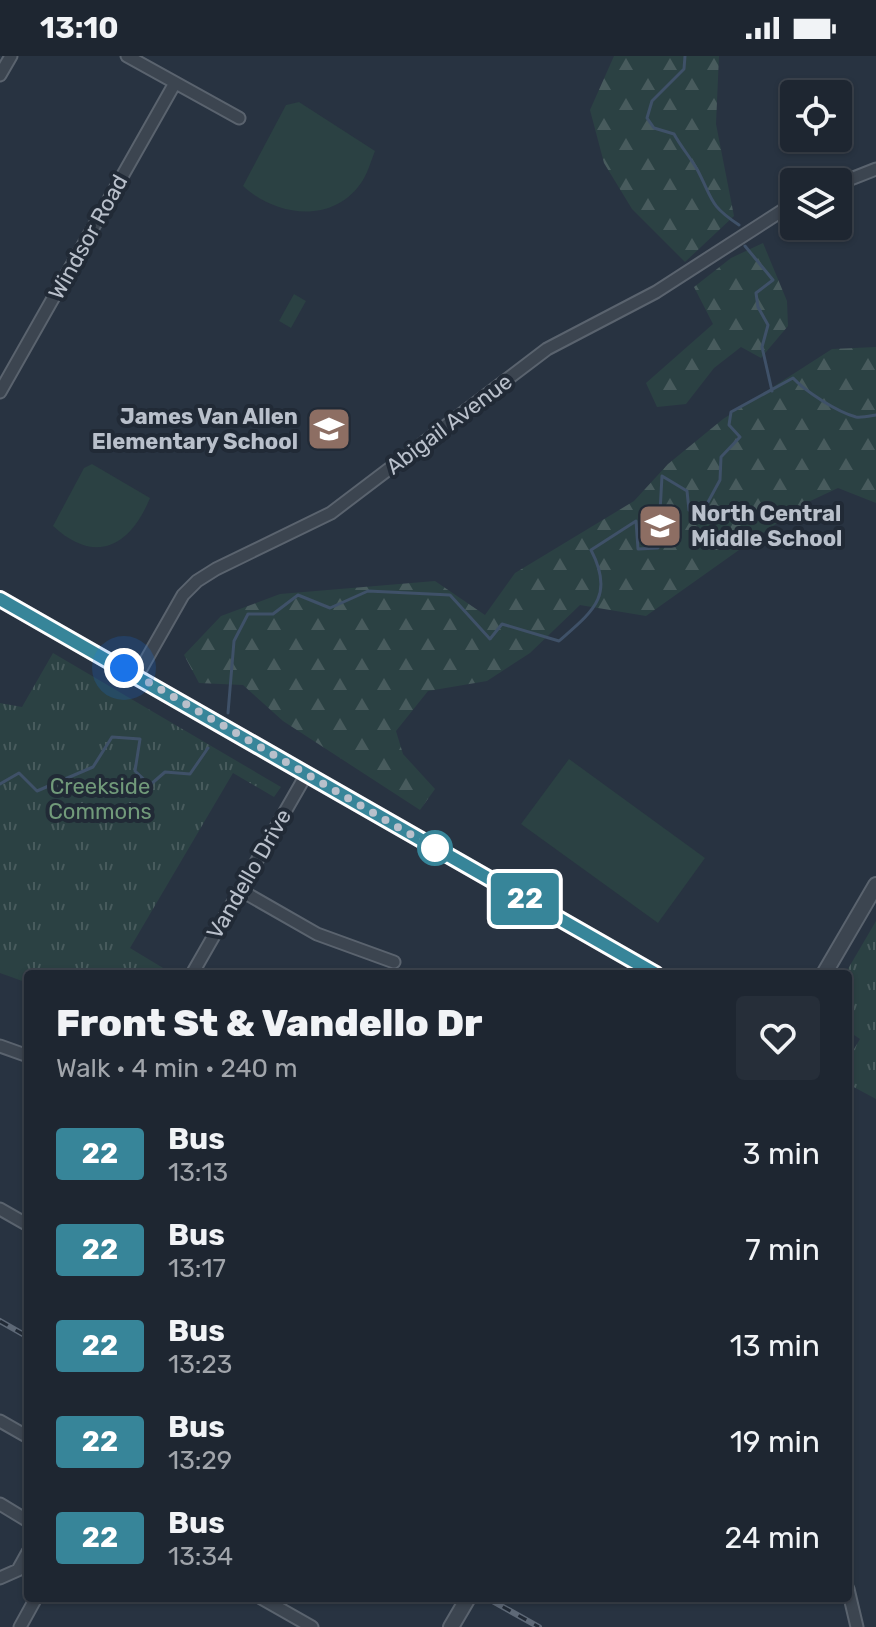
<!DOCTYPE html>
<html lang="en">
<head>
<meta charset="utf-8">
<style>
	:root { --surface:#1e2631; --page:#262e39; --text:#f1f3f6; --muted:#a1a5ab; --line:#3c434d }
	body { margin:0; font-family:Rubik,sans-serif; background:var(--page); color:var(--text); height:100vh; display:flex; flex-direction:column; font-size:30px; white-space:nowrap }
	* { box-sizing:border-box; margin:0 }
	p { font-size:26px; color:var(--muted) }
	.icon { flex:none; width:44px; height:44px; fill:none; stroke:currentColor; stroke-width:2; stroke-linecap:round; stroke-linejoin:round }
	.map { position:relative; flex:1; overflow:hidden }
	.panel { position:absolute; left:24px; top:914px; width:828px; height:632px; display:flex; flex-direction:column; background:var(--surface); border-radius:8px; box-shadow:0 2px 6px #0004,0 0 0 2px var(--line) }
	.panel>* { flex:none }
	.badge { padding:0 16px; border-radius:6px; font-size:28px; line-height:52px }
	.tools { position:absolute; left:780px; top:24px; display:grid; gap:16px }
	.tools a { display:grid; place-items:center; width:72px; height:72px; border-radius:8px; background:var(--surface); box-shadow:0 2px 6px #0004,0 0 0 2px var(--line); font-size:40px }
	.you { position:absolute; width:40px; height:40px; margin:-20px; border:6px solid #fff; border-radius:50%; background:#1a73e8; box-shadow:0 0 0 12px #1a73e833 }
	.map>.badge { position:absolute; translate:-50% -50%; box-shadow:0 0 0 4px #fff }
	.round { display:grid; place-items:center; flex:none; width:84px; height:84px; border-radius:8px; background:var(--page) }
	.overview { display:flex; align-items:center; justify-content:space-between; height:136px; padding:0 32px }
	h1 { font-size:38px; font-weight:800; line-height:60px }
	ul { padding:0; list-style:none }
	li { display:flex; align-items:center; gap:24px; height:96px; padding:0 32px }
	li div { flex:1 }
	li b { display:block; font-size:30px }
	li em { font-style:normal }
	li .badge { min-width:88px; font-weight:700; text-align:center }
	.status { display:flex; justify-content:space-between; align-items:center; height:56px; padding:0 40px; background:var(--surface); direction:ltr }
	.status svg { height:22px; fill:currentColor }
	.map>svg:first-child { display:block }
	.forest { fill:url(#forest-firs) }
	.park { fill:url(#park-tufts) }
	.garden { fill:#2b4143 }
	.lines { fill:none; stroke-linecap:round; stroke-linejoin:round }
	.stream { stroke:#3f5168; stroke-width:3 }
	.minor-casing { stroke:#5a636e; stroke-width:15 }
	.tertiary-casing { stroke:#5a636e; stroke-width:18 }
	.minor { stroke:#3c4550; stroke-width:11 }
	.tertiary { stroke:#3c4550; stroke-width:14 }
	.rail-casing { stroke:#5e6977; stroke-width:6 }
	.rail { stroke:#212a36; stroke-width:3; stroke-dasharray:9; stroke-linecap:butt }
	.line-casing { stroke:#fff; stroke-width:18 }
	.line { stroke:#378599; stroke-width:12 }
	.walk { stroke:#b9c0cb; stroke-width:8; stroke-dasharray:0 14.4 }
	.stop-dot { fill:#fff; stroke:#378599; stroke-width:4 }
	.labels { text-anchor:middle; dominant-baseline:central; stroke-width:8; stroke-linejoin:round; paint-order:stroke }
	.street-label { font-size:22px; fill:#b9c0cb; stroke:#212a36 }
	.poi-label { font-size:22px; font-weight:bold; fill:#b9c0cb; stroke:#212a36; text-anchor:end }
	.park-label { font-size:22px; fill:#719a7a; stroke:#212a36 }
</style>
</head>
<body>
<div class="status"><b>13:10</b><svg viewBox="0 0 49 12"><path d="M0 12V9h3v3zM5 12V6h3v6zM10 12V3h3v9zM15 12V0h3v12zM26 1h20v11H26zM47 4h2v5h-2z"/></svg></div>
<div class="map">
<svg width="876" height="1571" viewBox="0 0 876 1571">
	<defs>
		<pattern id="forest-firs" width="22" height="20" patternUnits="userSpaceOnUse" patternTransform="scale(2)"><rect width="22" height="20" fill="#2b4143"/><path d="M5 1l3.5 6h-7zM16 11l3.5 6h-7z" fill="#485b5d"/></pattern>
		<pattern id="park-tufts" width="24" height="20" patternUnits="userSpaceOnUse" patternTransform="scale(2)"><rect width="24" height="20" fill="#2b4143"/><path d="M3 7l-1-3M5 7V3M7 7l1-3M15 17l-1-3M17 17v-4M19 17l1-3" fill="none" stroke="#485b5d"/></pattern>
	</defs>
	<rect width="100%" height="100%" fill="#283341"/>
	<path class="forest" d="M614 0H719L716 68 734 160 685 206 632 153 604 107 590 54Z
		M763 187 787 245 788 270 761 302 741 291 714 312 686 348 657 351 646 327 713 268 694 231 731 202Z
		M876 291V447L838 432 804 448 646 560 580 549 530 597 487 625 428 635 396 675 403 698 435 733 420 754 283 665 243 629 199 627 184 599 221 560 280 538 435 525 485 559 515 517 634 445 668 408 723 363 832 293Z"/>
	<path class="park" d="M53 597 281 731 274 741 233 717 130 892 173 918H28V927L0 917V647L22 651Z
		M876 865V1043L848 1028V1003L860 983 848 975V918H845Z"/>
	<path class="garden" d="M299 46 375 95C371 105 368 116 363 124 335 169 276 161 243 130L286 49Z
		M294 238 306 245 291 272 279 265Z
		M92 408 150 442C130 491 95 509 53 470L84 412Z
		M569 703 705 802 658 867 521 768Z"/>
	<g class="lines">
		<path class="stream" d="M685 0 684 13 652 45 647 62 654 72 674 78C681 91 691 102 698 115 713 144 709 149 739 169
			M745 190 773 224 756 237 758 251 768 269 762 291 772 335
			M228 657 234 585 248 558H273L298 539 330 552 368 535 450 539 490 583 502 568 559 585C593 555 615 540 591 494L636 465 638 493 658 492 662 420 687 435 689 454 701 459 720 424 721 401 740 381 729 369 731 356 793 322C805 335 837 356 856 361 861 362 870 360 876 359
			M0 728 19 717 37 735 93 711 112 681 140 683 135 715 150 729 165 716 190 718 208 692"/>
		<g class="minor-casing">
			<path id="minor" d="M127 0 239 62
				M0 19 11 0
				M838 128 876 113
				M0 336 175 27
				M137 620 183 539 197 525 216 513 331 457 547 293 656 236 794 147
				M240 834 317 878 394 906
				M192 918 306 719
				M0 990 28 1000
				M0 1153 28 1169
				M0 1365 28 1381
				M0 1448 28 1465
				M0 1522 18 1514 28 1496
				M848 1533 857 1571
				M261 1542 312 1571
				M20 1571 36 1542"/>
		</g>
		<g class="tertiary-casing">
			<path id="tertiary" d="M0 543 656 918
				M824 918 876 829
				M451 1571 468 1542"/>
		</g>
		<use href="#minor" class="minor"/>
		<use href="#tertiary" class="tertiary"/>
		<g class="rail-casing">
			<path id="rail" d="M0 1265 28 1281
				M487 1542 539 1571"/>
		</g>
		<use href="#rail" class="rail"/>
	</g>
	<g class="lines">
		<g class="line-casing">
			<path id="line" d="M0 543 656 918"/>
		</g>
		<use href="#line" class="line"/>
		<path class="walk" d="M124 612 439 795 435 792"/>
	</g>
	<defs>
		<g id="school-square" transform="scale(2.3)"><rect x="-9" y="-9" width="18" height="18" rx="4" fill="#8d6e63" stroke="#212a36"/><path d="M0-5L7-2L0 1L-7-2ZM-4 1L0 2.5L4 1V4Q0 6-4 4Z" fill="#fff"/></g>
	</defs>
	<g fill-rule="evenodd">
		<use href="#school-square" x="329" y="373"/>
		<use href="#school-square" x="660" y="470"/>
	</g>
	<circle class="stop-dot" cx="435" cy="792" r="16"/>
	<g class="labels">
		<g class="street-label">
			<text transform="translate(88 181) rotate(-61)">Windsor Road</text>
			<text transform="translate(449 368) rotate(-37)">Abigail Avenue</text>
			<text transform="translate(249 818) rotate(-60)">Vandello Drive</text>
		</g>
		<g class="poi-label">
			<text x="298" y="360">James Van Allen<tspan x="298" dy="25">Elementary School</tspan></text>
			<text x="691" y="457" text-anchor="start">North Central<tspan x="691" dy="25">Middle School</tspan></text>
		</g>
		<g class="park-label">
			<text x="100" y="730">Creekside<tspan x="100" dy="25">Commons</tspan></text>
		</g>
	</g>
</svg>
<div class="tools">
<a><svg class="icon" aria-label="locate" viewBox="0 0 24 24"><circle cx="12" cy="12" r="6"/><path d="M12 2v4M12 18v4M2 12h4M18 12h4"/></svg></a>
<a><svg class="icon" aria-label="layers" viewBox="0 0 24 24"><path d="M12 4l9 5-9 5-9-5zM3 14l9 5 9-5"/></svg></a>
</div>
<div class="you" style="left:124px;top:612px"></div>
<b class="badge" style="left:525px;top:843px;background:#378599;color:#fff">22</b>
<section class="panel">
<div class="overview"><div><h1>Front St &amp; Vandello Dr</h1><p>Walk · 4 min · 240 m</p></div><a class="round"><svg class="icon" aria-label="heart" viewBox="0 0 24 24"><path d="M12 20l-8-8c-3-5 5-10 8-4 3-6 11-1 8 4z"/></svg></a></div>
<ul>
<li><span class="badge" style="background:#378599;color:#fff">22</span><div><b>Bus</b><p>13:13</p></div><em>3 min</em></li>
<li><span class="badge" style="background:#378599;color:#fff">22</span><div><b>Bus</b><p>13:17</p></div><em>7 min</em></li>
<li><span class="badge" style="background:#378599;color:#fff">22</span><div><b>Bus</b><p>13:23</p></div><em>13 min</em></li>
<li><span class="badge" style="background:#378599;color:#fff">22</span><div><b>Bus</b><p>13:29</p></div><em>19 min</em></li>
<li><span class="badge" style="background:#378599;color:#fff">22</span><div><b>Bus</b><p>13:34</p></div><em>24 min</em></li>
</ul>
</section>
</div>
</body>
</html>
